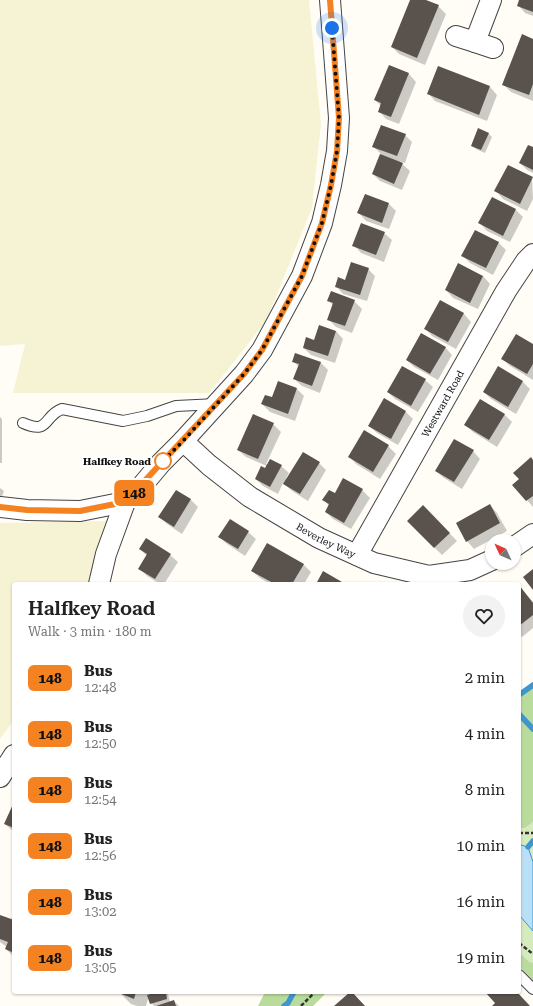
<!DOCTYPE html>
<html lang="en">
<head>
<meta charset="utf-8">
<style>
	:root { --surface:#fff; --page:#f2f2f2; --text:#222; --muted:#767676 }
	body { margin:0; font-family:"Roboto Serif",serif; background:var(--page); color:var(--text); height:100vh; display:flex; flex-direction:column; font-size:15px; white-space:nowrap }
	* { box-sizing:border-box; margin:0 }
	p { font-size:13px; color:var(--muted) }
	.icon { flex:none; width:22px; height:22px; fill:none; stroke:currentColor; stroke-width:2; stroke-linecap:round; stroke-linejoin:round }
	.map { position:relative; flex:1; overflow:hidden }
	.side { position:absolute; left:12px; top:582px; width:509px; height:412px; display:flex; flex-direction:column; background:var(--surface); border-radius:4px; box-shadow:0 1px 3px #0004 }
	.side>* { flex:none }
	.badge { padding:0 8px; border-radius:6px; font-size:14px; line-height:26px }
	.needle { width:26px; rotate:314deg }
	.fabs { position:absolute; left:485px; top:534px; display:grid; gap:8px }
	.fabs a { display:grid; place-items:center; width:36px; height:36px; border-radius:50%; background:var(--surface); box-shadow:0 1px 3px #0004; font-size:20px }
	.you { position:absolute; width:20px; height:20px; margin:-10px; border:3px solid #fff; border-radius:50%; background:#1a73e8; box-shadow:0 0 0 6px #1a73e833 }
	.map>.badge { position:absolute; translate:-50% -50%; box-shadow:0 0 0 2px #fff }
	.round { display:grid; place-items:center; flex:none; width:42px; height:42px; border-radius:21px; background:var(--page) }
	.head { display:flex; align-items:center; justify-content:space-between; height:68px; padding:0 16px }
	h1 { font-size:19px; font-weight:600; line-height:30px }
	ul { padding:0; list-style:none }
	li { display:flex; align-items:center; gap:12px; height:56px; padding:0 16px }
	li div { flex:1 }
	li b { display:block; font-size:15px }
	li em { font-style:normal }
	li .badge { min-width:44px; font-weight:700; text-align:center }
	.map>svg:first-child { display:block }
	.farmland { fill:#f6f3d4 }
	.green { fill:#d5ebbd }
	.forest { fill:#b9dc9c }
	.water { fill:#b9e0f7; stroke:#3f96cf }
	.shadow { fill:#0003 }
	.lines { fill:none; stroke-linecap:round; stroke-linejoin:round }
	.stream { stroke:#3f96cf; stroke-width:5.5 }
	.building { fill:#5a524d }
	.service-casing { stroke:#444; stroke-width:12 }
	.minor-casing { stroke:#444; stroke-width:22 }
	.path { stroke:#333; stroke-width:2.5; stroke-dasharray:4 2; stroke-linecap:butt }
	.service { stroke:#fff; stroke-width:10 }
	.minor { stroke:#fff; stroke-width:20 }
	.line-casing { stroke:#fff; stroke-width:9 }
	.line { stroke:#f58220; stroke-width:6 }
	.walk { stroke:#111; stroke-width:4; stroke-dasharray:0 7.2 }
	.stop-dot { fill:#fff; stroke:#f58220; stroke-width:2 }
	.labels { text-anchor:middle; dominant-baseline:central; stroke-width:4; stroke-linejoin:round; paint-order:stroke }
	.street-label { font-size:10px; fill:#111; stroke:#fff }
	.stop-label { font-size:10px; font-weight:bold; fill:#111; stroke:#fff; text-anchor:end }
</style>
</head>
<body>
<div class="map">
<svg width="533" height="1006" viewBox="0 0 533 1006">
	<rect width="100%" height="100%" fill="#fffdf5"/>
	<path class="farmland" d="M0 0H309L321 124 312 208 266 321 209 393H13L25 344 0 346Z
		M107 521 90 584H14V720L0 739V523Z"/>
	<path class="green" d="M533 822V980L519 966V829L525 828Z"/>
	<path class="forest" d="M533 685V822L525 828 519 829V695Z
		M519 952 529 962 533 963V980L519 966Z
		M265 992H327L313 1006H258Z"/>
	<path class="water" d="M521 845 528 847 533 862V931L519 915V847Z"/>
	<path class="shadow" d="M412 0H423L438 6 446 14 425 65 399 54 392 47Z
		M520 0H533V16L525 13 518 5Z
		M533 40V101L511 92 504 85Z
		M389 66 409 74 416 82 399 124 386 119 379 111 381 106 375 100Z
		M438 67 490 87 497 95 487 121 435 101 428 93Z
		M488 133 492 137 485 153 476 149 472 146Z
		M405 135 412 142 405 163 399 161 410 171 402 190 380 181 373 174 381 154 374 147Z
		M533 148V173L527 170 520 163Z
		M532 178 533 199 527 211 503 199 496 191Z
		M493 198 516 210 523 217 510 242 487 231 480 223Z
		M389 204 396 211 389 229 366 221 359 213Z
		M384 233 392 240 384 262 361 253 354 245Z
		M499 243 506 250 493 275 470 263 463 256Z
		M368 269 375 276 367 301 343 294 336 286Z
		M483 276 490 284 478 309 453 298 446 290Z
		M329 301H354L362 309 352 333 336 327 328 319 333 305Z
		M440 301 464 314 471 322 456 349 432 336 425 328Z
		M336 331 343 339 335 363 311 355 304 348Z
		M533 345V380L510 366 503 359Z
		M445 347 452 355 438 380 414 367 407 360Z
		M293 361 321 363 328 370 320 393 302 386 294 379 299 367Z
		M498 368 523 382 530 389 516 414 491 399 484 392Z
		M425 380 433 387 418 412 395 399 388 392Z
		M297 389 304 396 295 421 270 412 262 404 272 399Z
		M384 400 406 412 413 419 398 445 377 433 369 426Z
		M504 414 512 422 497 447 473 432 465 425Z
		M0 417 2 419V463H0Z
		M273 424 281 432 266 464 281 466 289 473 286 478 287 479 319 463 326 470 308 501 292 491 283 483 278 494 263 486 256 479 267 466 246 457 238 450Z
		M364 432 388 446 396 454 380 479 356 464 349 456Z
		M473 451 480 459 462 489 444 478 436 471Z
		M533 461V507L514 485 520 479Z
		M0 488 4 491 0 502Z
		M362 490 370 498 351 529 333 519 326 512 329 506 324 500 335 495Z
		M176 491 191 500 198 507 182 534 167 524 160 517Z
		M490 505 497 513 507 531 474 549 467 541Z
		M423 506 457 541 442 555 408 521Z
		M248 532 256 539 245 556 227 544 220 537Z
		M140 549 170 555 178 562 164 584H160L147 576 140 568 147 556Z
		M303 564 311 572 304 584H270L260 578 252 571Z
		M519 586 533 602V628L522 637 519 635Z
		M14 805V832L5 824Z
		M0 916 14 922V957L6 949 7 947 0 942Z
		M117 992H166L168 994 170 1002 174 1001 179 1006H154L148 999 146 1006H137L131 1004 121 994Z"/>
	<g class="lines">
		<path class="stream" d="M519 695 533 685
			M519 714 533 729
			M528 847 533 841
			M284 1006 288 1003 294 992"/>
	</g>
	<path class="building" d="M410 0H426L439 5 417 58 391 47Z
		M519 0H533V12L517 6Z
		M522 34 533 39V84L529 95 502 85Z
		M389 65 409 73 391 117 378 112 381 103 374 100Z
		M438 66 490 86 479 115 427 94Z
		M381 125 406 134 397 156 372 147Z
		M478 128 489 133 481 150 471 146Z
		M528 145 533 147V170L519 163Z
		M380 154 403 163 394 184 372 174Z
		M508 165 533 177 520 204 494 191Z
		M365 194 389 203 382 223 357 213Z
		M492 197 516 209 503 236 478 223Z
		M361 223 385 232 376 255 352 246Z
		M475 230 499 242 486 268 461 256Z
		M351 262 369 268 360 295 335 287 338 277 345 280Z
		M458 263 483 276 470 303 445 290Z
		M331 291 355 300 345 326 327 320 333 303 327 301Z
		M440 300 464 313 448 342 424 329Z
		M319 325 336 331 328 356 303 348 306 337 314 340Z
		M421 333 446 347 430 374 406 360Z
		M516 334 533 344V364L527 374 501 359Z
		M295 353 321 362 312 386 293 379 299 364 292 362Z
		M402 366 426 379 411 406 387 392Z
		M498 366 523 381 508 407 483 392Z
		M278 381 297 388 288 414 261 404 265 395 272 397Z
		M384 398 406 411 391 439 368 426Z
		M480 399 505 414 489 440 464 425Z
		M253 414 274 423 258 459 237 450Z
		M364 430 389 445 373 472 348 457Z
		M454 439 474 450 454 482 435 471Z
		M303 452 320 462 300 494 283 484Z
		M531 457 533 460V496L526 501 512 485 519 479 513 473Z
		M270 459 282 465 270 487 255 479 261 466 265 468Z
		M343 478 363 489 344 523 325 512 329 504 322 500 329 490 335 493Z
		M176 490 191 499 174 527 158 517Z
		M490 504 500 523 466 542 456 523Z
		M423 505 450 533 434 548 407 521Z
		M230 519 249 531 238 549 218 537Z
		M146 538 171 554 155 579 138 569 147 554 139 549Z
		M267 543 304 564 292 584H275L251 571Z
		M533 569V590L523 577Z
		M323 571 342 582 346 584H316Z
		M519 585 533 603V615L519 626Z
		M14 802V828L4 824Z
		M0 915 14 920V953L5 949 8 942 0 939Z
		M120 992H136L134 999 119 993Z
		M157 992H166L167 999 150 1004 147 995Z
		M350 992H352L365 1006H334Z
		M485 992H517L530 1006H492L495 1003Z
		M174 1000 176 1006H156Z"/>
	<g class="lines">
		<g class="service-casing">
			<path id="service" d="M23 423C50 435 43 416 62 409L123 421 147 416 176 406 217 404
				M519 975 533 989"/>
		</g>
		<g class="minor-casing">
			<g id="minor">
				<path d="M491 0 475 42 493 48"/>
				<path d="M456 36 475 42"/>
				<path id="s1" d="M183 441 209 465 250 497 319 538 374 563 429 576 470 570 492 560"/>
				<path d="M0 507 27 510 80 511 125 502 140 488 161 463 183 441 244 374 262 350 302 276 322 223 331 185 337 151 339 118 330 0"/>
				<path d="M514 547 533 534"/>
				<path id="s2" d="M357 555 506 291 526 261 533 254"/>
				<path d="M99 584 106 554 125 502"/>
				<path d="M0 777 14 755"/>
			</g>
		</g>
		<path class="path" d="M519 833H533
			M519 943 533 954
			M301 1006 315 992"/>
		<use href="#service" class="service"/>
		<use href="#minor" class="minor"/>
	</g>
	<g class="lines">
		<g class="line-casing">
			<path id="line" d="M0 507 27 510 80 511 125 502 244 374 262 350 302 276 322 223 331 185 337 151 339 118 330 0"/>
		</g>
		<use href="#line" class="line"/>
		<path class="walk" d="M163 461 161 463 183 441 244 374 262 350 302 276 322 223 331 185 337 151 339 118 332 28"/>
	</g>
	<circle class="stop-dot" cx="163" cy="461" r="8"/>
	<g class="labels">
		<g class="street-label">
			<text stroke="none"><textPath href="#s2" startOffset="174">Westward Road</textPath></text>
			<text stroke="none"><textPath href="#s1" startOffset="175">Beverley Way</textPath></text>
		</g>
		<g class="stop-label">
			<text x="151" y="461">Halfkey Road</text>
		</g>
	</g>
</svg>
<div class="fabs">
<a><svg class="needle" viewBox="-14 -14 28 28"><path d="M0-13l5 13h-10z" fill="#e53935"/><path d="M0 13l5-13h-10z" fill="#767676"/></svg></a>
</div>
<div class="you" style="left:332px;top:28px"></div>
<b class="badge" style="left:134px;top:493px;background:#f58220;color:#111">148</b>
<section class="side">
<div class="head"><div><h1>Halfkey Road</h1><p>Walk · 3 min · 180 m</p></div><a class="round"><svg class="icon" aria-label="heart" viewBox="0 0 24 24"><path d="M12 20l-8-8c-3-5 5-10 8-4 3-6 11-1 8 4z"/></svg></a></div>
<ul>
<li><span class="badge" style="background:#f58220;color:#111">148</span><div><b>Bus</b><p>12:48</p></div><em>2 min</em></li>
<li><span class="badge" style="background:#f58220;color:#111">148</span><div><b>Bus</b><p>12:50</p></div><em>4 min</em></li>
<li><span class="badge" style="background:#f58220;color:#111">148</span><div><b>Bus</b><p>12:54</p></div><em>8 min</em></li>
<li><span class="badge" style="background:#f58220;color:#111">148</span><div><b>Bus</b><p>12:56</p></div><em>10 min</em></li>
<li><span class="badge" style="background:#f58220;color:#111">148</span><div><b>Bus</b><p>13:02</p></div><em>16 min</em></li>
<li><span class="badge" style="background:#f58220;color:#111">148</span><div><b>Bus</b><p>13:05</p></div><em>19 min</em></li>
</ul>
</section>
</div>
</body>
</html>
